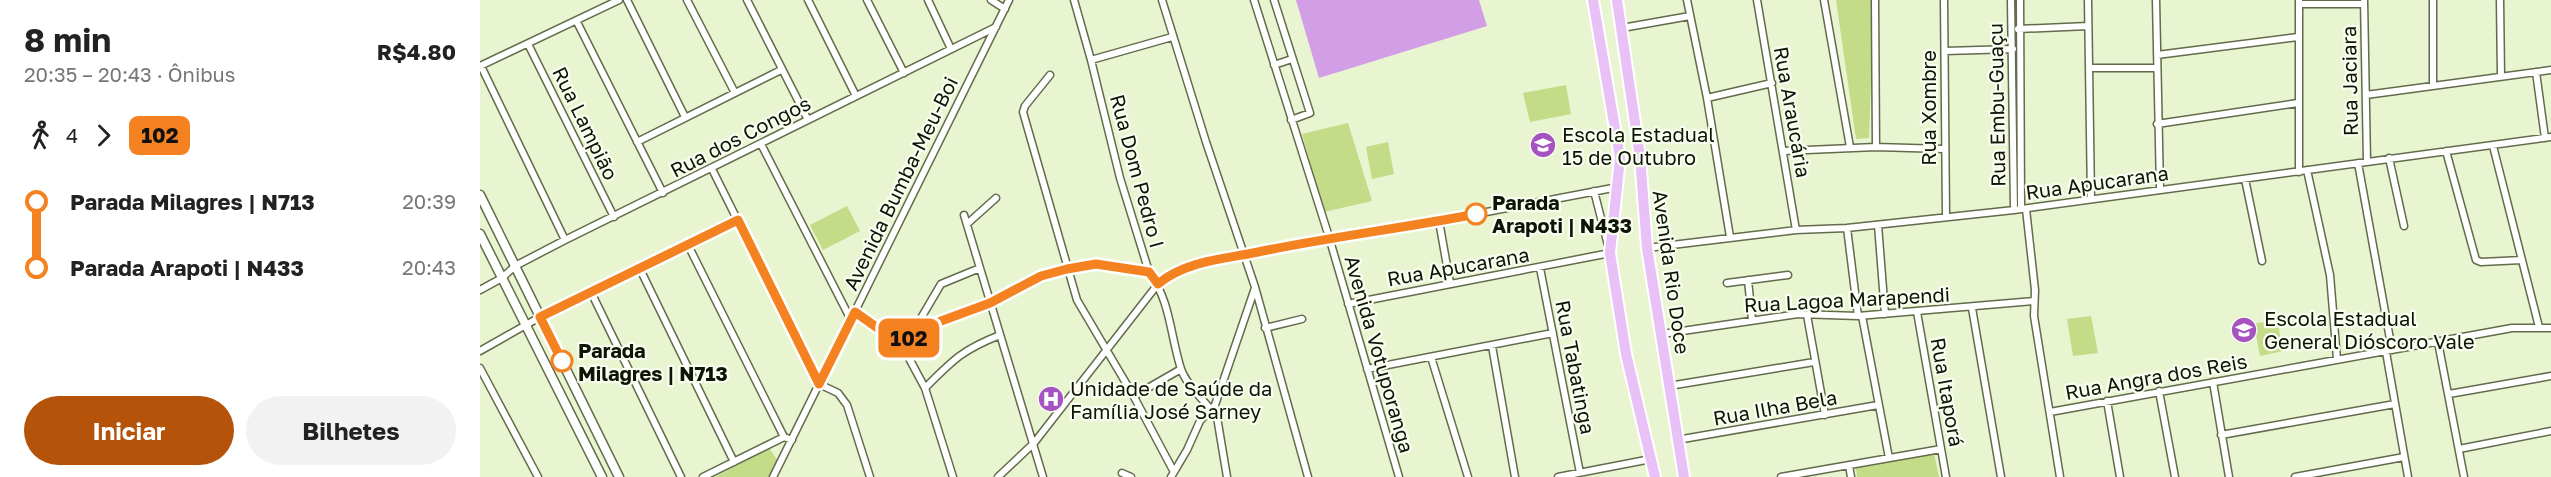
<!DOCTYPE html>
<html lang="pt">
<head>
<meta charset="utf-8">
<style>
	:root { --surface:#fff; --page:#f2f2f2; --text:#222; --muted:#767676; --accent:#b45309 }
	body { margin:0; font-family:"Golos Text",sans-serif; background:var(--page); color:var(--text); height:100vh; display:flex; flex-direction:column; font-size:22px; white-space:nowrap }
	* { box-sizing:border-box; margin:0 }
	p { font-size:20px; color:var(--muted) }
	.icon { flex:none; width:33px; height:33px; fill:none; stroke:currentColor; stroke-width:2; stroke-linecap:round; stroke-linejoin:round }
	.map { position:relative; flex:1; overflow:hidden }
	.sheet { display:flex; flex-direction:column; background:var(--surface); width:480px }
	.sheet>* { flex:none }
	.badge { padding:0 12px; border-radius:9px; font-size:21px; line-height:39px }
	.map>.badge { position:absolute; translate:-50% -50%; box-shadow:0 0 0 3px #fff }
	.legs { display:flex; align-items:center; gap:9px; height:66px; padding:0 24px; font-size:20px }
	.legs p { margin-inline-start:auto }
	.head { display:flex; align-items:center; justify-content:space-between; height:102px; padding:0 24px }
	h1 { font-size:33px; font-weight:700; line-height:45px }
	.action { display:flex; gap:12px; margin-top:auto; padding:12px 24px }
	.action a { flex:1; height:69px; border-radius:36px; background:var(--accent); color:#fff; font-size:24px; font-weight:700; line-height:69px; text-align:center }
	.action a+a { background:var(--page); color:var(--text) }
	ul { padding:0 24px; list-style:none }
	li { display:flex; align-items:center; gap:21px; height:66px; font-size:22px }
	li i { display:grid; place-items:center; width:9px; height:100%; margin:0 8px; background:currentColor }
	li i::after { content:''; width:15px; height:15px; margin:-8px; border:4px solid; border-radius:50%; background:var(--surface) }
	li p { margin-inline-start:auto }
	li:first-child i { background:linear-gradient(#0000 50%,currentColor 0) }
	li:last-child i { background:linear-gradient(currentColor 50%,#0000 0) }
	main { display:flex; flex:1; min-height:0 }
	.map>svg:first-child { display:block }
	.green { fill:#c4db88 }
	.water { fill:#d29ee6 }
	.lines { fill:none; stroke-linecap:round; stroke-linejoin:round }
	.minor-casing { stroke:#626b4b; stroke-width:9 }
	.tertiary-casing { stroke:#626b4b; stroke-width:11 }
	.primary-casing { stroke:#fff; stroke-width:14 }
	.minor { stroke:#fff; stroke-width:6 }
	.tertiary { stroke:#fff; stroke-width:8 }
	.primary { stroke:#e9c1f7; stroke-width:10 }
	.line-1-casing { stroke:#fff; stroke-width:14 }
	.line-1 { stroke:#f58220; stroke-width:9 }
	.stop-1-dot { fill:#fff; stroke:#f58220; stroke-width:3 }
	.labels { text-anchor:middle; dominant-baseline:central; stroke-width:4.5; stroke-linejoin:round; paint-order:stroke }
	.street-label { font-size:20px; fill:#101407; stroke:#f9fef0 }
	.poi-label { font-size:20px; fill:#101407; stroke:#f9fef0; text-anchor:start }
	.stop-label { font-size:20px; font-weight:bold; fill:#101407; stroke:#f9fef0; text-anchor:start }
</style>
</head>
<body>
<main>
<section class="sheet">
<div class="head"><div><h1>8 min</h1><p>20:35 – 20:43 · Ônibus</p></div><b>R$4.80</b></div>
<div class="legs"><svg class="icon" aria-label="walk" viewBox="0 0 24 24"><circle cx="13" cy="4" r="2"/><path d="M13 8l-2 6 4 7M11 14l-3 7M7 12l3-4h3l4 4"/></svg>4<svg class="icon" aria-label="forward" viewBox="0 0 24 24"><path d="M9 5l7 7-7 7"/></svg><b class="badge" style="background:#f58220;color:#111">102</b></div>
<ul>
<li><i style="color:#f58220"></i><b>Parada Milagres | N713</b><p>20:39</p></li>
<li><i style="color:#f58220"></i><b>Parada Arapoti | N433</b><p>20:43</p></li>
</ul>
<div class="action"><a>Iniciar</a><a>Bilhetes</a></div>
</section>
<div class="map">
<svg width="2071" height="477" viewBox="0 0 2071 477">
	<rect width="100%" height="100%" fill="#e9f4d0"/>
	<path class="green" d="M1356 0H1394L1389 138 1376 139Z
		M1086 85 1091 114 1050 122 1043 93Z
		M868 123 892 201 844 212 822 134Z
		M908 142 914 174 892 179 886 147Z
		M367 206 380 231 343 250 330 225Z
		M1611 316 1618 353 1593 356 1587 319Z
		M1797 319 1803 351 1780 356 1774 324Z
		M289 448 298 461 290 477H235Z
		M1454 453 1459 477H1377L1376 468Z"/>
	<path class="water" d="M816 0H999L1007 26 839 78Z"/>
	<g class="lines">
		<g class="minor-casing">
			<path id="minor" d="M147 0 205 117
				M207 0 255 93
				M267 0 328 120
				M328 0 376 96
				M387 0 424 73
				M448 0 471 49
				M511 0 525 9
				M594 0 611 60 640 178 669 272C691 302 690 335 701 369 706 384 721 397 731 410
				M682 0 726 142 775 287 828 477
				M774 0 849 237 919 477
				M794 0 830 113 811 120
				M1207 0 1227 98 1250 237
				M1277 0 1316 230
				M1344 0 1370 147
				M1395 0 1396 147
				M1464 0 1466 216
				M1531 0 1534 210
				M1540 0 1541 209
				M1608 0 1611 199
				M1676 0 1680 190
				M1884 0 1887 162
				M1953 0V85
				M2020 0 2021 76
				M1819 4H1884
				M97 22 183 193
				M1142 28 1210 16
				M1538 29 1608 26
				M48 44 134 217
				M1465 51 1533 49
				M1677 55 1818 37
				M611 60 692 37
				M794 65 812 59
				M0 66 139 0
				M1 66 85 240
				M1609 68H1677
				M2056 72 2065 138
				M570 75 545 106 543 112 597 300 653 395 694 472
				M1886 95 2071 70
				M1227 98 1292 83
				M1677 124 1818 103
				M157 142 301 70
				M281 144 371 320
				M2013 146 2059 327
				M1304 151 1396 147 1464 149
				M1966 151 1996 260 2001 262 2042 260
				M1909 158 1924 226
				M1878 163 1912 350
				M232 169 339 384 358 393 367 405 390 477
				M1827 170 1850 275 1857 359
				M1819 172V0
				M1765 179 1782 261
				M1546 209 1555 290 1554 316 1580 477
				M484 215 563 477
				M959 221 970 283
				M487 224 516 198
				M1398 225 1405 314
				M1367 228 1378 316
				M208 245 304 437 312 440
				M1167 248 1316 230 1367 228 1534 210 2071 137
				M159 267 254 462
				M1060 268 1100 473
				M1268 280 1272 320
				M1247 283 1308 275
				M0 290 22 278 35 266 85 240 516 27
				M111 292 201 477
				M868 304 1130 253 1114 191
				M1492 308 1521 477
				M1437 312 1466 477
				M375 313 423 347 445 388 473 477
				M1327 315 1345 415
				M1382 316 1409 458
				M785 328 822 319
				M434 330 461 284 500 268
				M1182 334 1318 314 1378 316 1554 301
				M1958 342 1984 477
				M1012 346 1035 477
				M423 347 434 331 510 303 561 276 587 269 616 264 669 272
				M0 351 60 317 258 220
				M1906 352 1928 477
				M951 357 988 477
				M0 368 58 477
				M887 369 1073 333
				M1733 382 1749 477
				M1189 386 1334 362
				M445 388C473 360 482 350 520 335
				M1679 391 1695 477
				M1969 394 2071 376
				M654 396 701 369
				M1627 401 1640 477
				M735 405 747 477
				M1570 412 2032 328H2071
				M1741 435 1915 404
				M1197 440 1398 405
				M1979 449 2071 431
				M1369 465 1371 477
				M642 473 651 477
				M223 477 304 437
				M293 477 529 0
				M518 477 554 443 678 284 695 272 723 262 849 237 959 221 1138 187
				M691 477 707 450 720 421 735 405 775 288
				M1078 477 1171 459
				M1301 477 1461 449
				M1815 477 1924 457"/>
		</g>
		<g class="tertiary-casing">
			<path id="tertiary" d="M0 195 139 477
				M0 234 122 477"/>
		</g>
		<g class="primary-casing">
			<path id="primary" d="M1113 0 1140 158 1130 253 1146 354 1175 477
				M1137 0 1160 157 1167 248 1204 477"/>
		</g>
		<use href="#minor" class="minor"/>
		<use href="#tertiary" class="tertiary"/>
		<use href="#primary" class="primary"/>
	</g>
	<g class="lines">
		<g class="line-1-casing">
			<path id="line-1" d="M82 361 60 317 258 220 339 384 375 312 423 346 434 331 510 303 561 276 587 269 616 264 669 272 678 284C705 261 744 259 778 252 850 237 924 228 996 214"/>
		</g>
		<use href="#line-1" class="line-1"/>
	</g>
	<defs>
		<g id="school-disc" transform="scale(1.35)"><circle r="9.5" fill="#a653c2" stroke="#f9fef0"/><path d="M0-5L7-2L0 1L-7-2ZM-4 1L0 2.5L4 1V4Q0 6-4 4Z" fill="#fff"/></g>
		<g id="hospital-disc" transform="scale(1.35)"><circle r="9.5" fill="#a653c2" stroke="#f9fef0"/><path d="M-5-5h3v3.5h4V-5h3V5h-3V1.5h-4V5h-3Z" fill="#fff"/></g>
	</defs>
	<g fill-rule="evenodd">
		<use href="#school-disc" x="1063" y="145"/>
		<use href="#school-disc" x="1764" y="330"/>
		<use href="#hospital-disc" x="571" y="399"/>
	</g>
	<g class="stop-1-dot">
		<circle cx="996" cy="214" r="10"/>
		<circle cx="82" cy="361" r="10"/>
	</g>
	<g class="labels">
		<g class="street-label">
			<text transform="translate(1869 81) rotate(-91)">Rua Jaciara</text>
			<text transform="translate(1516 105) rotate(-91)">Rua Embu-Guaçu</text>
			<text transform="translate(1448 108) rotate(-90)">Rua Xombre</text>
			<text transform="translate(1313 112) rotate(80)">Rua Araucária</text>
			<text transform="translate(106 123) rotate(64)">Rua Lampião</text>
			<text transform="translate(260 136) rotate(-27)">Rua dos Congos</text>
			<text transform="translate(658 171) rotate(75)">Rua Dom Pedro I</text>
			<text transform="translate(1617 182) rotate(-8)">Rua Apucarana</text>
			<text transform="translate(420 183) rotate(-64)">Avenida Bumba-Meu-Boi</text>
			<text transform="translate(978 266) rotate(-10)">Rua Apucarana</text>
			<text transform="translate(1192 272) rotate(82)">Avenida Rio Doce</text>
			<text transform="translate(1367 299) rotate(-3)">Rua Lagoa Marapendi</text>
			<text transform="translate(900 354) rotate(74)">Avenida Votuporanga</text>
			<text transform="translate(1096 367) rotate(79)">Rua Tabatinga</text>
			<text transform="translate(1676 376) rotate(-10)">Rua Angra dos Reis</text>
			<text transform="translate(1468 392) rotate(80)">Rua Itaporá</text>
			<text transform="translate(1295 407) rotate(-10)">Rua Ilha Bela</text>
		</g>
		<g class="poi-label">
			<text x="1082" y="134">Escola Estadual<tspan x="1082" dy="23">15 de Outubro</tspan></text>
			<text x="1784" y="318">Escola Estadual<tspan x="1784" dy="23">General Dióscoro Vale</tspan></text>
			<text x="590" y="388">Unidade de Saúde da<tspan x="590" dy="23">Família José Sarney</tspan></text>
		</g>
		<g class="stop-label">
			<text x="1012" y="202">Parada<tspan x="1012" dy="23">Arapoti | N433</tspan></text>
			<text x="98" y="350">Parada<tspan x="98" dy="23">Milagres | N713</tspan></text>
		</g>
	</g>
</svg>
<b class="badge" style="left:429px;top:338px;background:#f58220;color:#111">102</b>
</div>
</main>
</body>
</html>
